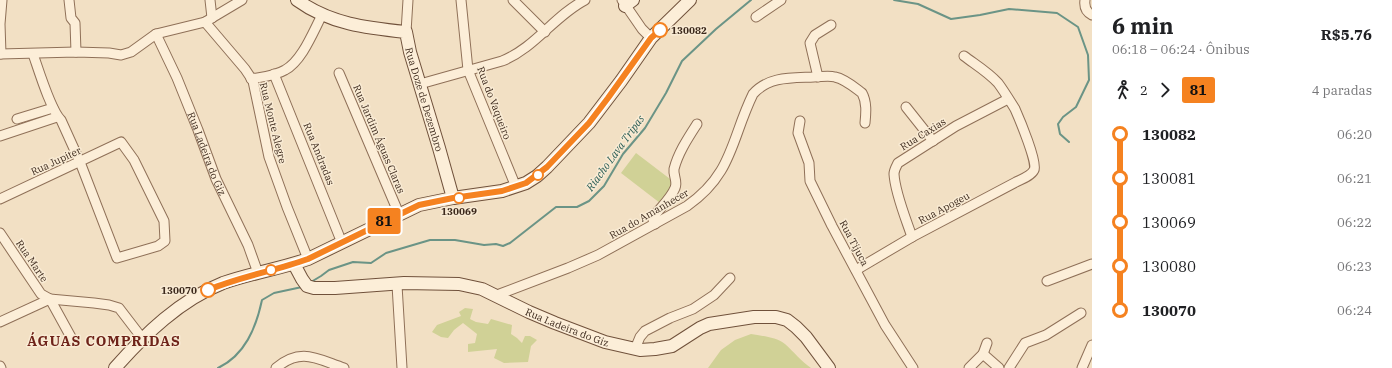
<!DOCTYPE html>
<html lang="pt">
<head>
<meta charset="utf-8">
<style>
	:root { --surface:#fff; --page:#f6f6f6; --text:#202124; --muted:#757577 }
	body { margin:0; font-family:"IBM Plex Serif",serif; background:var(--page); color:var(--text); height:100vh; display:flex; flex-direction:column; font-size:15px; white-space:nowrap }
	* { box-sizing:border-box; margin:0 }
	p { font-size:13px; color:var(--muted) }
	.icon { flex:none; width:22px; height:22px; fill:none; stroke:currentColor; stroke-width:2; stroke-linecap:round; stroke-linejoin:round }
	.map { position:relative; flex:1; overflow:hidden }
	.details { display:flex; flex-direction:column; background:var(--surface); width:300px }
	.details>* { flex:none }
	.badge { padding:0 8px; border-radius:3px; font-size:14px; line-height:26px }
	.map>.badge { position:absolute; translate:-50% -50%; box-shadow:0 0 0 2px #fff }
	.legs { display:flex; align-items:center; gap:6px; height:44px; padding:0 20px; font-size:13px }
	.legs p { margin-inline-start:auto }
	.overview { display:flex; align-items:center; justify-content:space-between; height:68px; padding:0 20px }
	h1 { font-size:22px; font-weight:800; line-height:30px }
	ul { padding:0 20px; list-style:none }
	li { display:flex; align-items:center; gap:14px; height:44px; font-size:15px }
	li i { display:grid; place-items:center; width:6px; height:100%; margin:0 5px; background:currentColor }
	li i::after { content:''; width:10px; height:10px; margin:-5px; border:3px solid; border-radius:50%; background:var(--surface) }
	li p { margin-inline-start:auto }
	li:first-child i { background:linear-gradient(#0000 50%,currentColor 0) }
	li:last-child i { background:linear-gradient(currentColor 50%,#0000 0) }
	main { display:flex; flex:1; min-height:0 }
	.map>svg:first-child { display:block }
	.green { fill:#d0d196 }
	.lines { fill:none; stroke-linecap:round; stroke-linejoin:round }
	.stream { stroke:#6b9486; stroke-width:2 }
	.street-casing { stroke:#8f7058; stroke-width:11 }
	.secondary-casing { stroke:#70513b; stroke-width:14 }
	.street { stroke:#fceed8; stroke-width:9 }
	.secondary { stroke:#fceed8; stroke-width:12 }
	.line-1-casing { stroke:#fff; stroke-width:9 }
	.line-1 { stroke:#f58220; stroke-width:6 }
	.stop-1-dot { fill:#fff; stroke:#f58220; stroke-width:2 }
	.labels { text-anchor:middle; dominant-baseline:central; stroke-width:3; stroke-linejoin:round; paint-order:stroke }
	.stop-label { font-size:10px; font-weight:bold; fill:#3d2a1d; stroke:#f9ebd4; text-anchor:start }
	.street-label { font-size:10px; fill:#3d2a1d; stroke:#f9ebd4 }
	.water-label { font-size:11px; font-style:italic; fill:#2b5e56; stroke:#f9ebd4 }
	.district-label { font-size:14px; font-weight:bold; letter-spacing:1px; fill:#6e2319; stroke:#f9ebd4 }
</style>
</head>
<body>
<main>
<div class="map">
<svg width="1092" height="368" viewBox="0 0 1092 368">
	<rect width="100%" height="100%" fill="#f2e0c4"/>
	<path class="green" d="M636 153 674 182 660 203 621 173Z
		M465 308 473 309 470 319 476 322 488 324 491 319 512 325 511 334 517 338 522 343 525 336H530L537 340 531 346 528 362 504 363 494 358 497 349 468 352V344L475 343 477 334 463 323 454 330 448 338 441 337 432 332 437 325 461 316 459 312Z
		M751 334C762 336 776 337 785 344 794 352 801 361 811 368H708L721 350 735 340Z"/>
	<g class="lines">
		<path class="stream" d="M894 0 918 4 951 19 980 15 1009 9 1057 13 1078 27 1088 55 1089 80 1076 107 1063 117 1058 124 1060 134 1069 142
			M311 282 321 276 329 270 353 262 371 263 386 253 430 240H455L484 245 496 244 503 246 510 243 556 207H577L589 201 604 186 623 154 645 128 666 93 682 61 716 29 751 0
			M218 368C245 355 256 328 262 300L274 293 302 287"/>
		<g class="street-casing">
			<g id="street">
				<path d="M69 0 71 18 75 23 76 52"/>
				<path d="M210 0 212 18"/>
				<path d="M461 0 468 70 516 187"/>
				<path d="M513 0 545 32"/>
				<path d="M622 0 642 29 651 38"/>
				<path d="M1085 0C1084 7 1086 12 1092 15"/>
				<path d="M756 17 781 0"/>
				<path d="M205 22 242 0"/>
				<path d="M406 32 408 0"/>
				<path id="s1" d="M156 34 177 78 198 130 216 179 248 245 258 273"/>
				<path d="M0 54 76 52 109 53 121 55 131 52 156 34 205 22 245 69 253 81 269 157 287 207 308 259"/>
				<path d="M1 54 0 24 2 0"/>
				<path d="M339 73 399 214"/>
				<path d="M274 74 342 243"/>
				<path d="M818 77 810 43 815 35 831 25"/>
				<path d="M251 79C262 77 275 76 285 70 302 61 313 32 322 15"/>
				<path d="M420 84 502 61C535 48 554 16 585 0"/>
				<path d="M906 107 933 141"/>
				<path d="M17 119 53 108"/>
				<path d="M800 121 798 133 809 163 810 181 832 226 885 325 913 368"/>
				<path d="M0 136 57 117"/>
				<path d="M0 199 121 142 134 160 164 221 165 241 158 246 117 258 80 162 61 120C51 111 38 68 33 54"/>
				<path d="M655 224 653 220 655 215C661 207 671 198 675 188 678 181 673 176 674 169 678 153 688 138 697 124"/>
				<path d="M0 233 41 294 50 299 72 339"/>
				<path d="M912 237C906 219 895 193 894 174 894 170 896 167 898 163L956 126 1008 99"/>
				<path d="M856 270 912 237 1016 182C1022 179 1031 176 1034 170 1038 163 1019 118 1015 109 1010 101 1004 91 998 83 988 72 976 65 964 56"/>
				<path d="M1047 281 1092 264"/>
				<path d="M397 285 402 368"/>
				<path d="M497 295 568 268 598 255 687 206C733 174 731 139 753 94 769 76 792 78 814 77 821 77 828 75 835 77 845 79 854 87 862 93 867 102 866 113 865 123"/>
				<path d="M0 322 50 299 94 303 109 305 119 308 142 338"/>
				<path d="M635 349 640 337 645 331 670 318 693 309 714 295 730 278"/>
				<path d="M983 354 999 368"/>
				<path d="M0 366 1 368"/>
				<path d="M276 368C301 347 317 359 344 368"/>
				<path d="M969 368 983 354 987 343"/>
				<path d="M1009 368 1025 343 1046 335 1081 313"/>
				<path d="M1082 368 1092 345"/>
			</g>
		</g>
		<g class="secondary-casing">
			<g id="secondary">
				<path id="s2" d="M297 0C330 24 367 28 406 32L410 52 439 148 453 198"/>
				<path d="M625 6 633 0"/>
				<path id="s3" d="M294 264 302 279 307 286 314 288H335L404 283 459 284 482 289 529 312 555 323 605 342 640 350 655 349 672 346 700 328 709 324 754 317H776L787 320 796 327 806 337 829 368"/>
				<path d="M115 368C145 334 180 300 223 283 251 273 280 269 308 259L419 205 453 198 502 191 526 183 537 176 547 167 589 123 621 81 651 38 690 0"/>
			</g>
		</g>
		<use href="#street" class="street"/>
		<use href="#secondary" class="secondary"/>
	</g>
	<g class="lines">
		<g class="line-1-casing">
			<path id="line-1" d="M208 290C241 276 275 271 308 259L419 205 453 198 502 191 526 183 547 167 589 123 608 98 651 38 660 30"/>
		</g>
		<use href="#line-1" class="line-1"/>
	</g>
	<g class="stop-1-dot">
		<circle cx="660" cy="30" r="7"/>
		<circle cx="538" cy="175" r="5"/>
		<circle cx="459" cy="198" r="5"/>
		<circle cx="271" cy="270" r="5"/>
		<circle cx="208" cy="290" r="7"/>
	</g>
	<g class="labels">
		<g class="stop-label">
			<text x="671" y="30">130082</text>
			<text x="459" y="211" text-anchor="middle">130069</text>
			<text x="197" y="290" text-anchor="end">130070</text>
		</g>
		<g class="street-label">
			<text stroke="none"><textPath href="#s2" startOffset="185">Rua Doze de Dezembro</textPath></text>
			<text transform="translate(494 103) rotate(69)">Rua do Vaqueiro</text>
			<text transform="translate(273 123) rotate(76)">Rua Monte Alegre</text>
			<text transform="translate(923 134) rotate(-32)">Rua Caxias</text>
			<text transform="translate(379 139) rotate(67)">Rua Jardim Águas Claras</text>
			<text stroke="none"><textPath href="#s1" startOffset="130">Rua Ladeira do Giz</textPath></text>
			<text transform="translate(319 154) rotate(68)">Rua Andradas</text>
			<text transform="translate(56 161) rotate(-25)">Rua Jupiter</text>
			<text transform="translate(944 208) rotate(-28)">Rua Apogeu</text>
			<text transform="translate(649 214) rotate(-30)">Rua do Amanhecer</text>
			<text transform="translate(854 243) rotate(62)">Rua Tijuca</text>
			<text transform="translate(32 261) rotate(56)">Rua Marte</text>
			<text stroke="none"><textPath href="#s3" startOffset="295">Rua Ladeira do Giz</textPath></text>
		</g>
		<g class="water-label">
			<text transform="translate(615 153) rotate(-54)">Riacho Lava Tripas</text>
		</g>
		<g class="district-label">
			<text x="104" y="341">ÁGUAS COMPRIDAS</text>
		</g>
	</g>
</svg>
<b class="badge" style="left:384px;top:221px;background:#f58220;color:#111">81</b>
</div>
<section class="details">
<div class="overview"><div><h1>6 min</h1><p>06:18 – 06:24 · Ônibus</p></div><b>R$5.76</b></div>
<div class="legs"><svg class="icon" aria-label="walk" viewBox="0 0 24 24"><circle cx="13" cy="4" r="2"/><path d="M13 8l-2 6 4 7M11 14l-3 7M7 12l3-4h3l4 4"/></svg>2<svg class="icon" aria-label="forward" viewBox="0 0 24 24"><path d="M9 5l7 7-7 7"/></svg><b class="badge" style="background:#f58220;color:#111">81</b><p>4 paradas</p></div>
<ul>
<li><i style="color:#f58220"></i><b>130082</b><p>06:20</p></li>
<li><i style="color:#f58220"></i><span>130081</span><p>06:21</p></li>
<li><i style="color:#f58220"></i><span>130069</span><p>06:22</p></li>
<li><i style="color:#f58220"></i><span>130080</span><p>06:23</p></li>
<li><i style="color:#f58220"></i><b>130070</b><p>06:24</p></li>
</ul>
</section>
</main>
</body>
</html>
